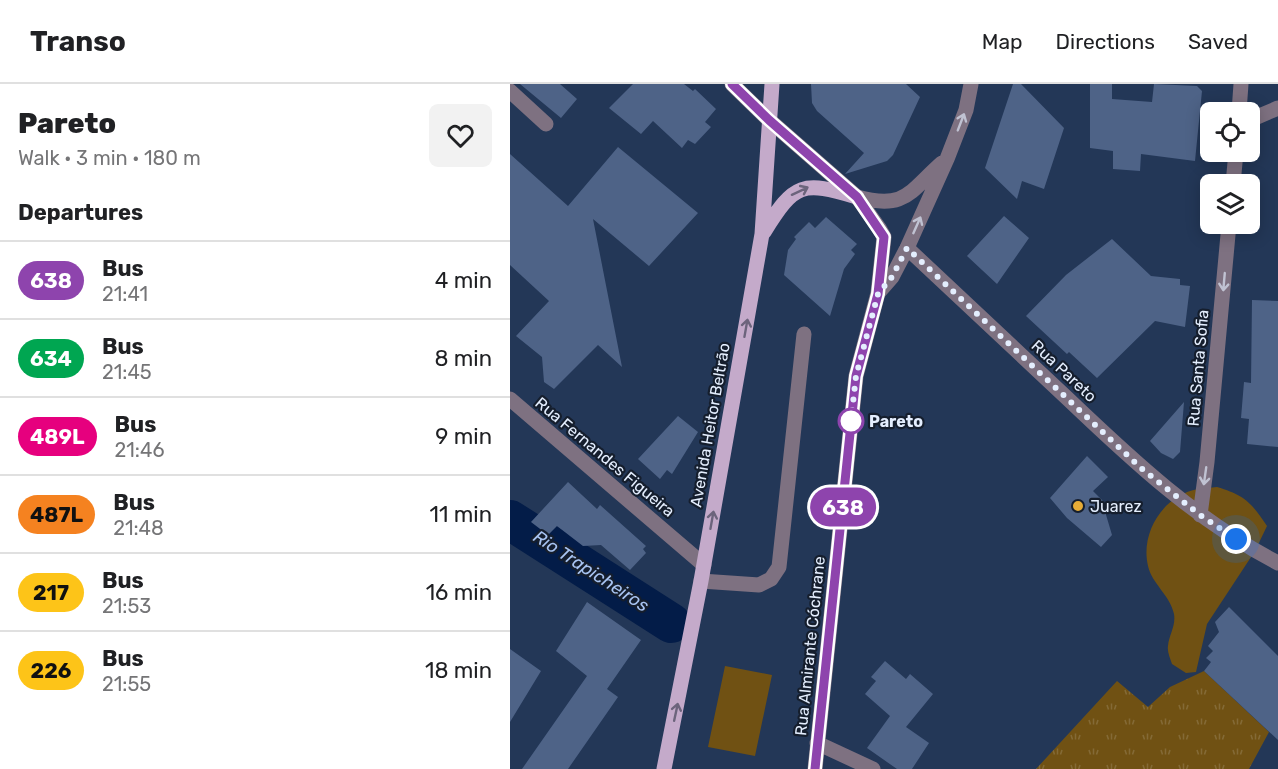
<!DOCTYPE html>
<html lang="en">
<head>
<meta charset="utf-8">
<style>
	:root { --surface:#fff; --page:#f2f2f2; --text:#202124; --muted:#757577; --line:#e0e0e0 }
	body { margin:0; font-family:Rubik,sans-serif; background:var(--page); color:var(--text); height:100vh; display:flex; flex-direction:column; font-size:22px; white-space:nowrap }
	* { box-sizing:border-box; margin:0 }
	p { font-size:20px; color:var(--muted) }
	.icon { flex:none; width:33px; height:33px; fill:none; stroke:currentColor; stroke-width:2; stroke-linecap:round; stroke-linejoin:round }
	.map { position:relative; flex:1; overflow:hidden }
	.drawer { display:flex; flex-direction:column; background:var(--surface); width:510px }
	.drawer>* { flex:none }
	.badge { padding:0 12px; border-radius:20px; font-size:21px; line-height:39px }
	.tools { position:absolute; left:690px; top:18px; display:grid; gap:12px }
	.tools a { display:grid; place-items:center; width:60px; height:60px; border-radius:9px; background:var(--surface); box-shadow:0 3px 15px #0003; font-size:30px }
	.you { position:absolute; width:30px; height:30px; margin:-15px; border:4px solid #fff; border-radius:50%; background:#1a73e8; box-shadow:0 0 0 9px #1a73e833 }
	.map>.badge { position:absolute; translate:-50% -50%; box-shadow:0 0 0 3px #fff }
	h2 { padding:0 18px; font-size:22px; line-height:54px }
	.round { display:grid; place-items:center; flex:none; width:63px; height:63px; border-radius:9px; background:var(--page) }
	.headline { display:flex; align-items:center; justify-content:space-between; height:102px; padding:0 18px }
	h1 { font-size:28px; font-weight:800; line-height:45px }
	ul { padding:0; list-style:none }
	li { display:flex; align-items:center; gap:18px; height:78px; padding:0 18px; border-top:2px solid var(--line) }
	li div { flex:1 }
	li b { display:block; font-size:22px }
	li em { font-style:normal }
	li .badge { min-width:66px; font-weight:700; text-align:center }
	header { display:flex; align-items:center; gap:36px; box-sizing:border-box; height:84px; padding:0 30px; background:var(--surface); border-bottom:2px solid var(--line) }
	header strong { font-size:28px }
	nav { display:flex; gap:33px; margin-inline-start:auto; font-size:21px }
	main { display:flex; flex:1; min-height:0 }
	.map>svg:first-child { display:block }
	.grass { fill:url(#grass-tufts) }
	.park { fill:#705113 }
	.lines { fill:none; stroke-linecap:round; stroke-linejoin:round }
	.river { stroke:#031c48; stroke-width:40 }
	.building { fill:#4e6387 }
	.minor { stroke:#7e7181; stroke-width:15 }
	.major { stroke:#c4aaca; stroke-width:15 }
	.oneway { stroke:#c0c2d2 }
	.oneway2 { stroke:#6c647c }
	.line-casing { stroke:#fff; stroke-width:14 }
	.line { stroke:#8e44ad; stroke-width:9 }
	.walk { stroke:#e4eefe; stroke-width:6; stroke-dasharray:0 10.8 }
	.stop-dot { fill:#fff; stroke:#8e44ad; stroke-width:3 }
	.poi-dot { fill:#e7ac37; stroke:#151e2d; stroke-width:2 }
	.labels { text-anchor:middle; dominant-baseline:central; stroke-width:4.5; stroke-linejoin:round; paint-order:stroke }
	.street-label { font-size:16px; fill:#e4eefe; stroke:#151e2d }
	.stop-label { font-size:16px; font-weight:bold; fill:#e4eefe; stroke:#151e2d; text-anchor:start }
	.poi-label { font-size:16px; fill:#e4eefe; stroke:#151e2d; text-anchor:start }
	.water-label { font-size:18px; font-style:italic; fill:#a8c4f2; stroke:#151e2d }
</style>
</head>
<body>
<header>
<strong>Transo</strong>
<nav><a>Map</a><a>Directions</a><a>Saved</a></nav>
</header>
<main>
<section class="drawer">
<div class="headline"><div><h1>Pareto</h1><p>Walk · 3 min · 180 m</p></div><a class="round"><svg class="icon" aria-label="heart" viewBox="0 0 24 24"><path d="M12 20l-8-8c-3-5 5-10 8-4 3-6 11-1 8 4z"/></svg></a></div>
<h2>Departures</h2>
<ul>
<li><span class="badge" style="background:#8e44ad;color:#fff">638</span><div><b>Bus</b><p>21:41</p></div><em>4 min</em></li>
<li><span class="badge" style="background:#00a651;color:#fff">634</span><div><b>Bus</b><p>21:45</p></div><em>8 min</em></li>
<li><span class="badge" style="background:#e6007e;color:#fff">489L</span><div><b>Bus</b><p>21:46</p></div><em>9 min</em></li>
<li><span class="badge" style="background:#f58220;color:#111">487L</span><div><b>Bus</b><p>21:48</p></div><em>11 min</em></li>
<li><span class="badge" style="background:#fdc418;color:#111">217</span><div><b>Bus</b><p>21:53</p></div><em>16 min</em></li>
<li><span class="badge" style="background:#fdc418;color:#111">226</span><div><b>Bus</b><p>21:55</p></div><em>18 min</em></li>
</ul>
</section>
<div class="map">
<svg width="768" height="685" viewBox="0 0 768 685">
	<defs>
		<pattern id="grass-tufts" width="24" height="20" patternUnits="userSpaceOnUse" patternTransform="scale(1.5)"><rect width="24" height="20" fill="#705113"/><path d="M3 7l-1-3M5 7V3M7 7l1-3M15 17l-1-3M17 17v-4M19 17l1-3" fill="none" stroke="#846a36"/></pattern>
	</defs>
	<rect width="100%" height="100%" fill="#233757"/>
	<path class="grass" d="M694 587 759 648 739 685H526L607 597 638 623 660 603Z"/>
	<path class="park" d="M707 403C734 411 741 418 757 442L745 467 697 540 686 588 676 589 662 580C660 574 657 567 658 562 659 551 666 542 664 530 660 511 642 500 638 482 630 448 654 411 688 405 694 404 701 404 707 403Z
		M215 582 262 591 245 672 198 663Z"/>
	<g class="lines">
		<path class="river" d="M0 436 161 539"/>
	</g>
	<path class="building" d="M10 0H50L67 15 51 34Z
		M123 0H174L183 7 185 5 206 25 195 38 201 43 185 60 178 56 172 64 143 37 131 50 99 24Z
		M301 0H396L410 13 383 71 377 77 335 90 354 69 307 27 302 19Z
		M503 0H511L554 44 534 105 512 97 507 115 475 84Z
		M580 0H602V15L642 18 644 0 687 2 692 7 685 77 631 70 630 87 603 85V67L580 64Z
		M108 63 188 129 139 182 83 135 112 283 88 261 44 305 34 298 32 273 6 252 39 217 0 181V70L58 122Z
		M494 132 519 154 487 200 457 172Z
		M316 133 347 160 341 166 345 170 334 185 320 232 274 191 278 166 286 155 284 153 299 138 305 144Z
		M602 155 641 192 670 195V201L680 202 675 243 645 237 587 294 559 268 557 270 516 232 556 191Z
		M742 216 768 217V363L737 360 739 335 731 334 734 298 741 299Z
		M674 318 670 368 663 375 651 369 640 357Z
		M168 332 188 348 162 390 157 386 150 395 128 375Z
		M577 372 598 393 583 407 596 420 594 424 602 451 591 463 557 434 540 414Z
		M58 398 87 425 90 421 136 462 133 465 136 469 120 486 91 461 73 462 47 442 38 451 21 438Z
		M77 518 131 556 97 605 108 613 58 685H12L77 592 46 567Z
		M719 523 768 572V656L694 587 701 578 696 574 703 567 698 562 709 548 705 538Z
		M0 565 31 587 0 638Z
		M375 577 396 595 400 590 423 610 396 643 419 659 402 685H387L357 664 380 632 355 610 366 597 361 593Z"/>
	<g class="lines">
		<path class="minor" d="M222 0 259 36 347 113 369 144 374 153 368 209
			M0 7 36 40
			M729 28 731 0
			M740 36 768 24
			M723 100 726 68
			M347 113C396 126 399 108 432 79
			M397 164C451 214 504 264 557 314 622 376 687 437 768 479
			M0 315 194 481
			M690 431 697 378 719 140
			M191 497 249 501 261 495 269 483 294 250
			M307 659 363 685
			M305 685 346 292 368 209 382 193 397 164 437 75 456 26 461 0"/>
		<path class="major" d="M254 148C285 98 292 97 347 113
			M154 685 191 497 252 150 262 0"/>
	</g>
	<defs><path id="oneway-shaft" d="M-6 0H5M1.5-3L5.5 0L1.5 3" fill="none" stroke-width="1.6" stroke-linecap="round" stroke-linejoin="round" transform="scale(1.5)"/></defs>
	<g class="oneway">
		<use href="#oneway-shaft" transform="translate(451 38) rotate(-69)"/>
		<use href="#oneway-shaft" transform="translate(407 141) rotate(-66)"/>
		<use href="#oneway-shaft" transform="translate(714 198) rotate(95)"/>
		<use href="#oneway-shaft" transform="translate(695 392) rotate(98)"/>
	</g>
	<g class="oneway2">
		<use href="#oneway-shaft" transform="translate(290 107) rotate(-25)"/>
		<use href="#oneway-shaft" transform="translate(236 244) rotate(-80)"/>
		<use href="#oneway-shaft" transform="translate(202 436) rotate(-80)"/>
		<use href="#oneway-shaft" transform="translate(166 628) rotate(-78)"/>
	</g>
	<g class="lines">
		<g class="line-casing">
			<path id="line" d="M222 0 259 36 347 113 374 153 368 210 346 292 305 685"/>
		</g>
		<use href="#line" class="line"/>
		<path class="walk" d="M341 337 346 292 368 210 382 193 397 164 631 384 690 431 726 455"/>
	</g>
	<circle class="stop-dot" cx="341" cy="337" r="12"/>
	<circle class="poi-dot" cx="568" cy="422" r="6"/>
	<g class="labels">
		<g class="street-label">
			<text transform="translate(688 284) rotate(-85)">Rua Santa Sofia</text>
			<text transform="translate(554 287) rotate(43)">Rua Pareto</text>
			<text transform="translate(200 341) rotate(-80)">Avenida Heitor Beltrão</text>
			<text transform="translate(95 373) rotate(40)">Rua Fernandes Figueira</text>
			<text transform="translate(300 562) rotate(-84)">Rua Almirante Cóchrane</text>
		</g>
		<g class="stop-label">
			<text x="359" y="337">Pareto</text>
		</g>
		<g class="poi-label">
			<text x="580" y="422">Juarez</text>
		</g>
		<g class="water-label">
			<text transform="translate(81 487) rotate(33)">Rio Trapicheiros</text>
		</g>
	</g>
</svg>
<div class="tools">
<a><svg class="icon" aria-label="locate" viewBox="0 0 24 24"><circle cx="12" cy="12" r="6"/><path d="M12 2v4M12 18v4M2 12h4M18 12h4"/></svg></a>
<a><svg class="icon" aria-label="layers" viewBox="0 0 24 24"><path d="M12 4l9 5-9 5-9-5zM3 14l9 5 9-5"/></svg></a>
</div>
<div class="you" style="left:726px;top:455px"></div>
<b class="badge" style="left:333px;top:423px;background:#8e44ad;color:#fff">638</b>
</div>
</main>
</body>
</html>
